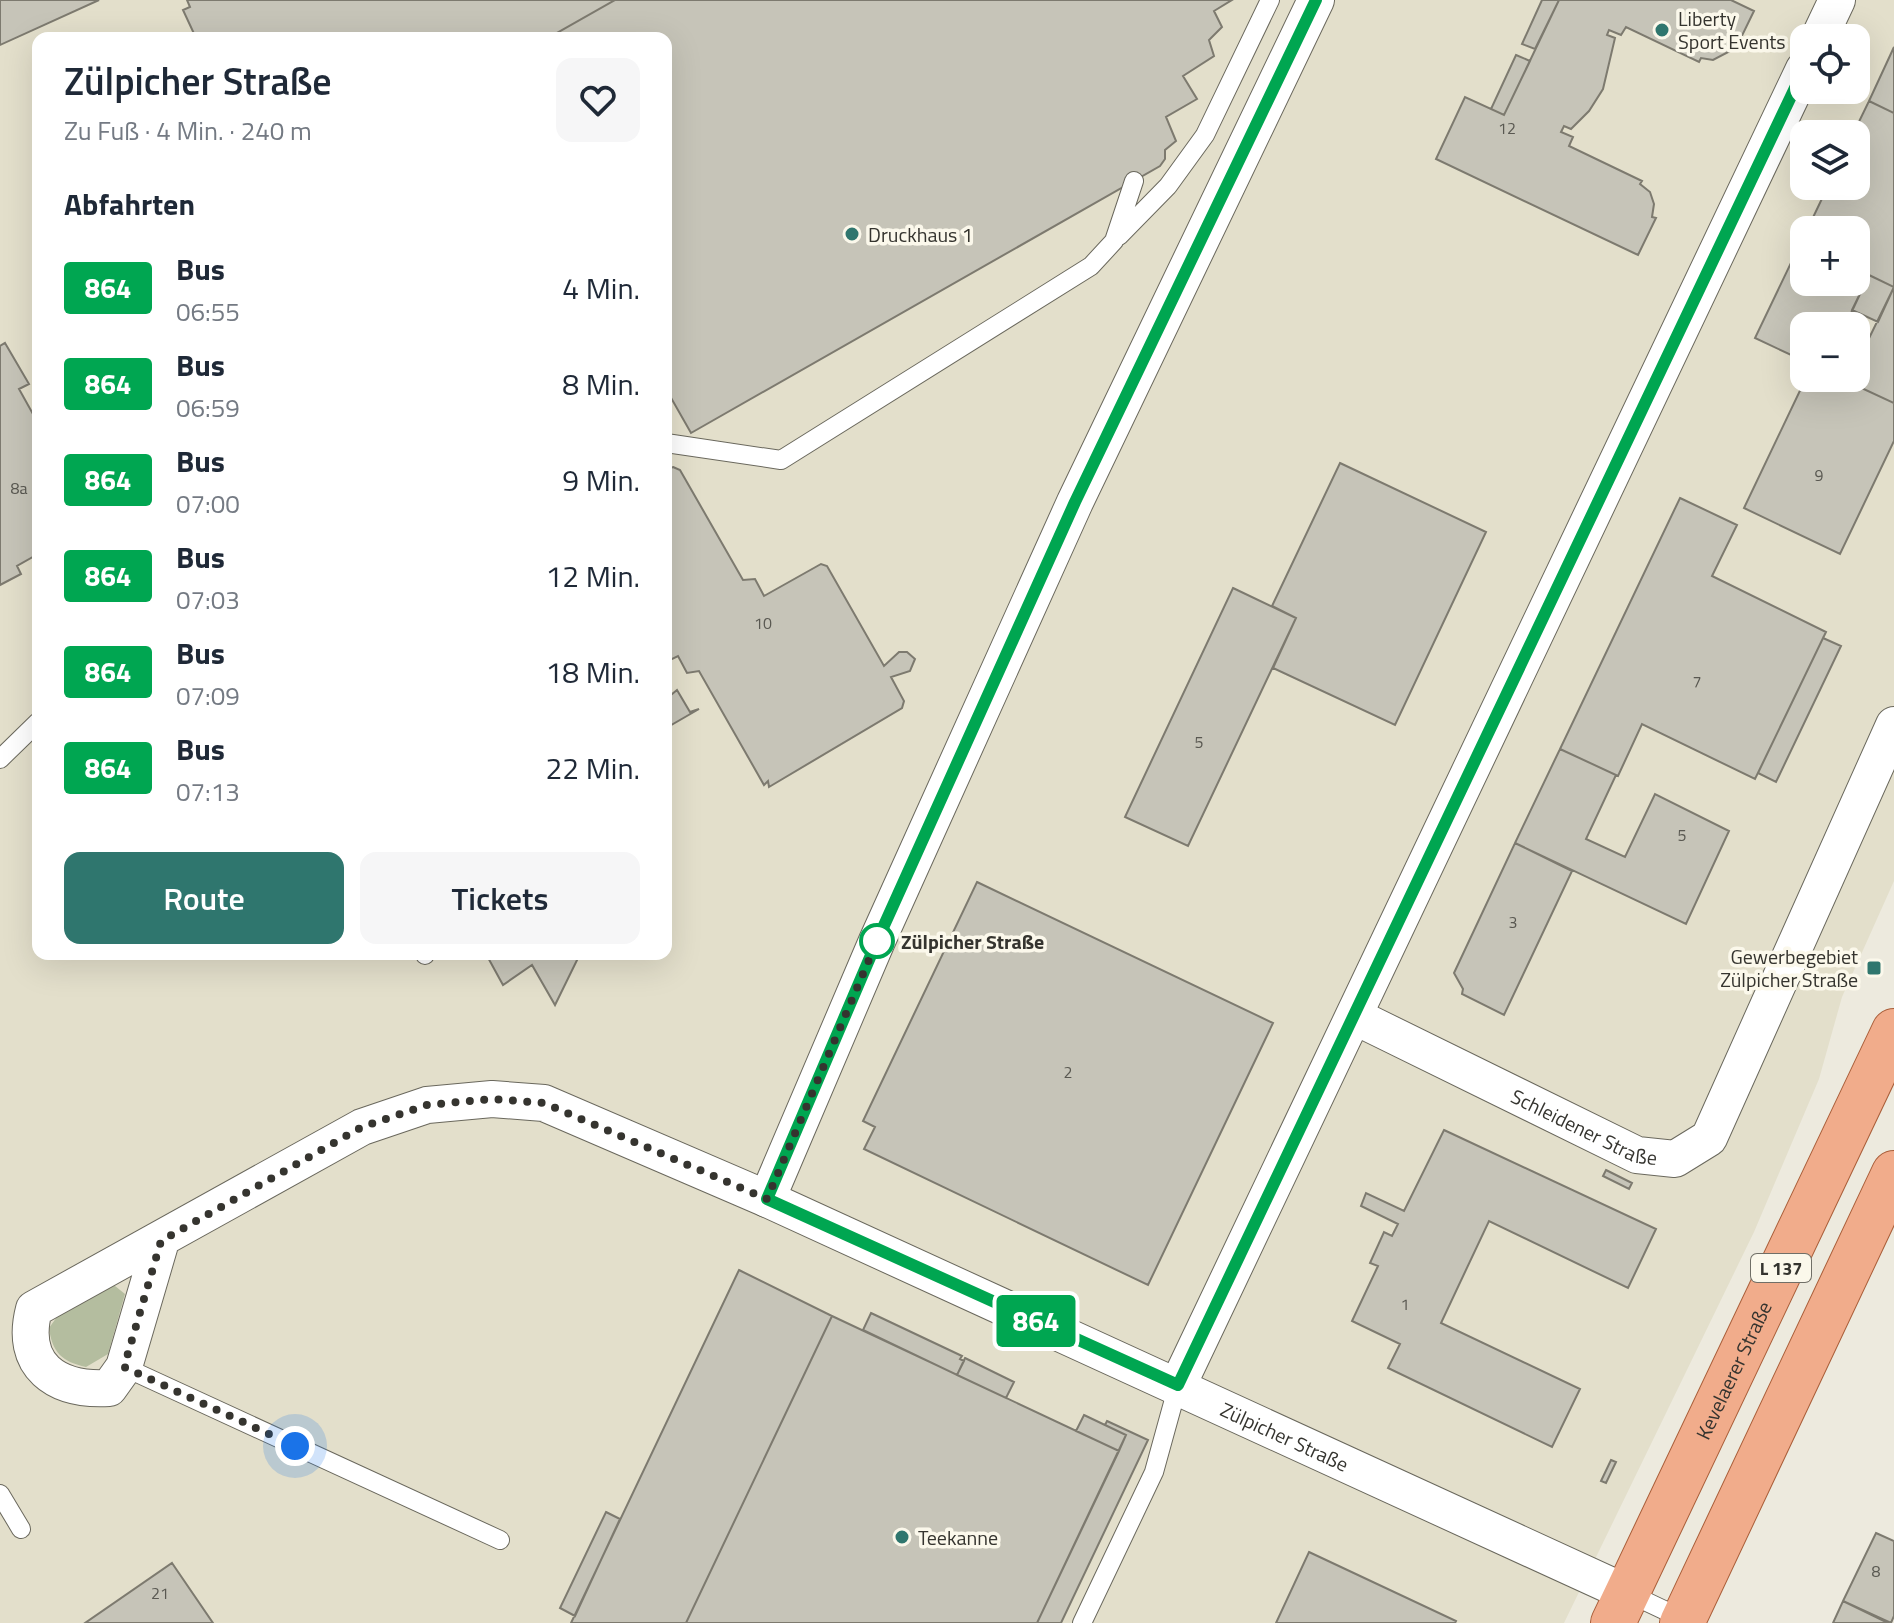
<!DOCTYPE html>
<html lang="de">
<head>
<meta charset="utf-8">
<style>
	:root { --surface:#fff; --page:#f6f6f7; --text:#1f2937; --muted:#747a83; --accent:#2f766e }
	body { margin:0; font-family:"Titillium Web",sans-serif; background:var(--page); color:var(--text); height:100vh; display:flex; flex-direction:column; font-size:30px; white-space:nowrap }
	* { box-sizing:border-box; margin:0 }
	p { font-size:26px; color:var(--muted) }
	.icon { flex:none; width:44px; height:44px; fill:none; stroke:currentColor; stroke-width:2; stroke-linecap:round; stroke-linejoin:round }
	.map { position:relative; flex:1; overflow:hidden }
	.details { position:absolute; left:32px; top:32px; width:640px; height:928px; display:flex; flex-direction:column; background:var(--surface); border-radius:16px; box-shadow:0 8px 32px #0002 }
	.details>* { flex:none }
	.badge { padding:0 16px; border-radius:6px; font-size:28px; line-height:52px }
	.fabs { position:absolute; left:1790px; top:24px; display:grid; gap:16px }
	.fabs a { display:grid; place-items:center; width:80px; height:80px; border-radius:16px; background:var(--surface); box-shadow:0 8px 32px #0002; font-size:40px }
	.you { position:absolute; width:40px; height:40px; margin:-20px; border:6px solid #fff; border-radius:50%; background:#1a73e8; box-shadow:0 0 0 12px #1a73e833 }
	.map>.badge { position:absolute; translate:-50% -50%; box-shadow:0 0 0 4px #fff }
	h2 { padding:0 32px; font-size:30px; line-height:72px }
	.round { display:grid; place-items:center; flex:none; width:84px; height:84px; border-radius:16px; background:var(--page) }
	.overview { display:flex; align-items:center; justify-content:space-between; height:136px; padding:0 32px }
	h1 { font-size:38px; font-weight:600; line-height:60px }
	.button { display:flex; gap:16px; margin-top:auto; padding:16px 32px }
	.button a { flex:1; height:92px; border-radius:16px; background:var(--accent); color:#fff; font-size:32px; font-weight:600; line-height:92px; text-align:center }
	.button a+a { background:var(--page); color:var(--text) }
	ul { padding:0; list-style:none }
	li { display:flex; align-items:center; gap:24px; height:96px; padding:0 32px }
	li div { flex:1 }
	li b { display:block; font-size:30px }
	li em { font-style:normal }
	li .badge { min-width:88px; font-weight:700; text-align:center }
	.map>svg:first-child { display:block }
	.built { fill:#e3dfcb; fill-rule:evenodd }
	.green { fill:#b4bd9f }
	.building { fill:#c6c4b8; stroke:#7d7a6f; stroke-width:2 }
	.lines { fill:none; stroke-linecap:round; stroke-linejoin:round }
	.lane-casing { stroke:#6a685d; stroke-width:20 }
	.street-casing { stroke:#6a685d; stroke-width:38 }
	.primary-casing { stroke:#a95e39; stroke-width:46 }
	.lane { stroke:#fff; stroke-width:18 }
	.street { stroke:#fff; stroke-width:36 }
	.primary { stroke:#f1ac8b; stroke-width:44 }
	.line-casing { stroke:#fff; stroke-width:18 }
	.line { stroke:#00a651; stroke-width:12 }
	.walk { stroke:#35342f; stroke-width:8; stroke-dasharray:0 14.4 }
	.poi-dot { fill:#2f766e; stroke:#fbf8eb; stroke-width:3 }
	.stop-dot { fill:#fff; stroke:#00a651; stroke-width:4 }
	.labels { text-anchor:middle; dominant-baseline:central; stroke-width:7; stroke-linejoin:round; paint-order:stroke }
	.number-label { font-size:16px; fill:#595851 }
	.shield { fill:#fbf8eb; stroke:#706f67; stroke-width:2 }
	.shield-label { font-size:18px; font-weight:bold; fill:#35342f }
	.poi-label { font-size:20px; fill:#35342f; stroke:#fbf8eb; text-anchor:start }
	.stop-label { font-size:20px; font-weight:bold; fill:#35342f; stroke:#fbf8eb; text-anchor:start }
	.street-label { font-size:20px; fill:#35342f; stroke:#fbf8eb }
</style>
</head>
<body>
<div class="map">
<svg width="1894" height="1623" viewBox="0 0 1894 1623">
	<rect width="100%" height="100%" fill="#edeade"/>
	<path class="built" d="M0 0H1894V881L1842 997 1819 1079 1754 1232 1564 1623H0ZM38 38H666V954H38ZM1804 38H1856V90H1804ZM1804 134H1856V186H1804ZM1804 230H1856V282H1804ZM1804 326H1856V378H1804Z"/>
	<path class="green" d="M107 1286H115L125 1294 108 1354 86 1367C62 1362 52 1352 49 1328L59 1314Z"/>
	<path class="building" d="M0 0H99L0 45Z
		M187 0H615L548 38H196L183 10 190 7Z
		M615 0H1232L1214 11 1222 27 1209 40 1214 56 1183 76 1197 99 1166 117 1176 141 1165 150V159L1160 166 691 433 666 389V38H548Z
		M1542 0H1559L1535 49 1522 44Z
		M1559 0H1731L1754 11 1736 48 1713 60 1701 58 1699 62 1626 27 1621 35 1609 30 1607 35 1615 38 1603 89 1589 111 1571 129 1564 126 1561 132 1573 137 1569 146 1642 181 1640 184 1650 192 1654 204 1652 217 1656 218 1638 255 1436 159 1465 97 1504 115Z
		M1894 47V113L1869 101Z
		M1516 55 1530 61 1504 115 1491 109Z
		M1869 101 1894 113V287L1856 269V230H1807L1828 186H1856V134H1853Z
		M1801 242 1804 244V282H1856V269L1869 275 1845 326H1804V361L1755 338Z
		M1869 275 1894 287 1878 322 1852 310Z
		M1894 287V403L1840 378H1856V365Z
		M5 343 29 384 19 389 38 423V554L17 566 21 574 0 585V346Z
		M1856 343 1865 347 1856 365Z
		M1806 378H1840L1894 403V441L1840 554 1744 508Z
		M1340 463 1486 532 1395 725 1273 668 1296 618 1272 606Z
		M673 467 680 470 743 580 755 579 764 596 821 564 827 566 884 666 899 652H907L915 659 910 671 891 677 904 701 902 708 769 787 768 781 764 785 699 671 687 673 678 656 666 662V471Z
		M1680 498 1737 525 1712 576 1826 632 1755 779 1642 724 1618 776 1560 749Z
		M1233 588 1296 618 1188 846 1125 817Z
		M1823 638 1841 646 1776 782 1758 773Z
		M677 690 690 712 699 709 666 728V699Z
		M1560 749 1616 775 1586 839 1625 857 1655 794 1729 831 1686 924 1515 843Z
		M1515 843 1572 871 1504 1015 1462 994 1463 989 1454 973Z
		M977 882 1273 1023 1148 1285 864 1149 875 1127 863 1121Z
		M486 954H580L555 1005 532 965 503 985Z
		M1444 1130 1656 1229 1628 1288 1489 1221 1441 1323 1580 1389 1552 1447 1388 1368 1400 1344 1352 1321 1378 1266 1370 1263 1384 1232 1392 1236 1398 1224 1361 1206 1366 1193 1404 1211Z
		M1606 1170 1632 1183 1629 1189 1603 1176Z
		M739 1270 832 1316 686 1623H571Z
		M871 1313 962 1356 960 1359 964 1361 957 1375 863 1330Z
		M832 1316 1119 1451 1037 1623H686Z
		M965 1358 1014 1382 1006 1398 957 1375Z
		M1084 1415 1126 1435 1119 1451 1076 1431Z
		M1107 1421 1148 1440 1061 1623H1037L1126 1435 1105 1425Z
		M1611 1460 1616 1462 1606 1483 1601 1481Z
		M606 1512 620 1519 575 1616 560 1608Z
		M1876 1533 1894 1541V1616L1891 1623 1843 1601Z
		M1309 1552 1456 1621 1455 1623H1276Z
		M172 1563 213 1623H85Z
		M1843 1601 1888 1623H1833Z"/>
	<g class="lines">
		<g class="lane-casing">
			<path id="lane" d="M1119 236 1168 186 1205 135 1270 0
				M666 443 781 460 1091 266 1114 241 1134 181
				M0 759 38 722
				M425 954V955
				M124 1367 500 1540
				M0 1494 21 1529
				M1628 1593 1683 1619
				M1082 1623 1154 1472 1178 1385"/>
		</g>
		<g class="street-casing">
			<g id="street">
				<path d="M1819 38 1837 0"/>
				<path id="s1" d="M1356 1017 1637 1155 1675 1159 1709 1138 1894 725"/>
				<path d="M767 1199 877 941 1075 502 1316 0"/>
				<path id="s2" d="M161 1241 124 1367 109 1388C56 1391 19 1366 34 1309L362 1127 427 1105 492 1099 544 1103 767 1199 1627 1593"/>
				<path d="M1178 1385 1804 69"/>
			</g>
		</g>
		<g class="primary-casing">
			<g id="primary">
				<path id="s3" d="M1613 1623 1894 1031"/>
				<path d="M1682 1623 1894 1173"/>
			</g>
		</g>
		<use href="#lane" class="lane"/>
		<use href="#street" class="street"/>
		<use href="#primary" class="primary"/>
	</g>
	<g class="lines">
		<g class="line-casing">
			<path id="line" d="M1316 0 1075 502 877 941 767 1199 1178 1385 1804 69"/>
		</g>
		<use href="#line" class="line"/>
		<path class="walk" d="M295 1446 124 1367 161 1241 362 1127 427 1105 492 1099 544 1103 767 1199 877 941"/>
	</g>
	<g class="poi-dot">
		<circle cx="1662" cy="30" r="8"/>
		<circle cx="852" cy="234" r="8"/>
		<rect x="1866" y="960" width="16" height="16" rx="4"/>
		<circle cx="902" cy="1537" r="8"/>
	</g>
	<circle class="stop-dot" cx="877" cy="941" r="16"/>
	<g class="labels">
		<g class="number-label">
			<text x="1507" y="128">12</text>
			<text x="1819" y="475">9</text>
			<text x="19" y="488">8a</text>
			<text x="763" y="623">10</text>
			<text x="1697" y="681">7</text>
			<text x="1199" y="742">5</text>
			<text x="1682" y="835">5</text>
			<text x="1513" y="922">3</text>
			<text x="1068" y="1072">2</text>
			<text x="1405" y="1304">1</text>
			<text x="1876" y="1571">8</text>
			<text x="160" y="1593">21</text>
		</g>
		<rect class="shield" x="1751" y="1254" width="60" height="28" rx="6"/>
		<g class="shield-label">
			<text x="1781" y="1268">L 137</text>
		</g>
		<g class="poi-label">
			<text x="1678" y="18">Liberty<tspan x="1678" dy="23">Sport Events</tspan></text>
			<text x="868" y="234">Druckhaus 1</text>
			<text x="1858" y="956" text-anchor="end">Gewerbegebiet<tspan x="1858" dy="23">Zülpicher Straße</tspan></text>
			<text x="918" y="1537">Teekanne</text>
		</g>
		<g class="stop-label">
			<text x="901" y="941">Zülpicher Straße</text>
		</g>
		<g class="street-label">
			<text stroke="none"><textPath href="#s1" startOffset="254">Schleidener Straße</textPath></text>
			<text stroke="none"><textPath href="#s3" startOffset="280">Kevelaerer Straße</textPath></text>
			<text stroke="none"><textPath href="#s2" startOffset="1664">Zülpicher Straße</textPath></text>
		</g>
	</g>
</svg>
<div class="fabs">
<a><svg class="icon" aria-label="locate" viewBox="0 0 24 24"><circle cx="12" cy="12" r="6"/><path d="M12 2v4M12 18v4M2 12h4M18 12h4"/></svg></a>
<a><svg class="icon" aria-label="layers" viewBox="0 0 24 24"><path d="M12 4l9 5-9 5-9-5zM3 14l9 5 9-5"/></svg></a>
<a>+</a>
<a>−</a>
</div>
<div class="you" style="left:295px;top:1446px"></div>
<b class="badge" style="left:1036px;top:1321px;background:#00a651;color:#fff">864</b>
<section class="details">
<div class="overview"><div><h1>Zülpicher Straße</h1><p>Zu Fuß · 4 Min. · 240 m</p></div><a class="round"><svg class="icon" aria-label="heart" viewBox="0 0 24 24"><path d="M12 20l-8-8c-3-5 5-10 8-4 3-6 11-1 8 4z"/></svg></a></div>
<h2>Abfahrten</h2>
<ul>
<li><span class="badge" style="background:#00a651;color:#fff">864</span><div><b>Bus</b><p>06:55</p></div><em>4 Min.</em></li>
<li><span class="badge" style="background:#00a651;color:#fff">864</span><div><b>Bus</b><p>06:59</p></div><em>8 Min.</em></li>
<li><span class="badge" style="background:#00a651;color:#fff">864</span><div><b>Bus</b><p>07:00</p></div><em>9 Min.</em></li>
<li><span class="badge" style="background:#00a651;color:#fff">864</span><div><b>Bus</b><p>07:03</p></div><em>12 Min.</em></li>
<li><span class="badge" style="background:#00a651;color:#fff">864</span><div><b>Bus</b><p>07:09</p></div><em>18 Min.</em></li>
<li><span class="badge" style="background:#00a651;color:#fff">864</span><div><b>Bus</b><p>07:13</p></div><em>22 Min.</em></li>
</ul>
<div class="button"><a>Route</a><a>Tickets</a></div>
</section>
</div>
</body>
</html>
